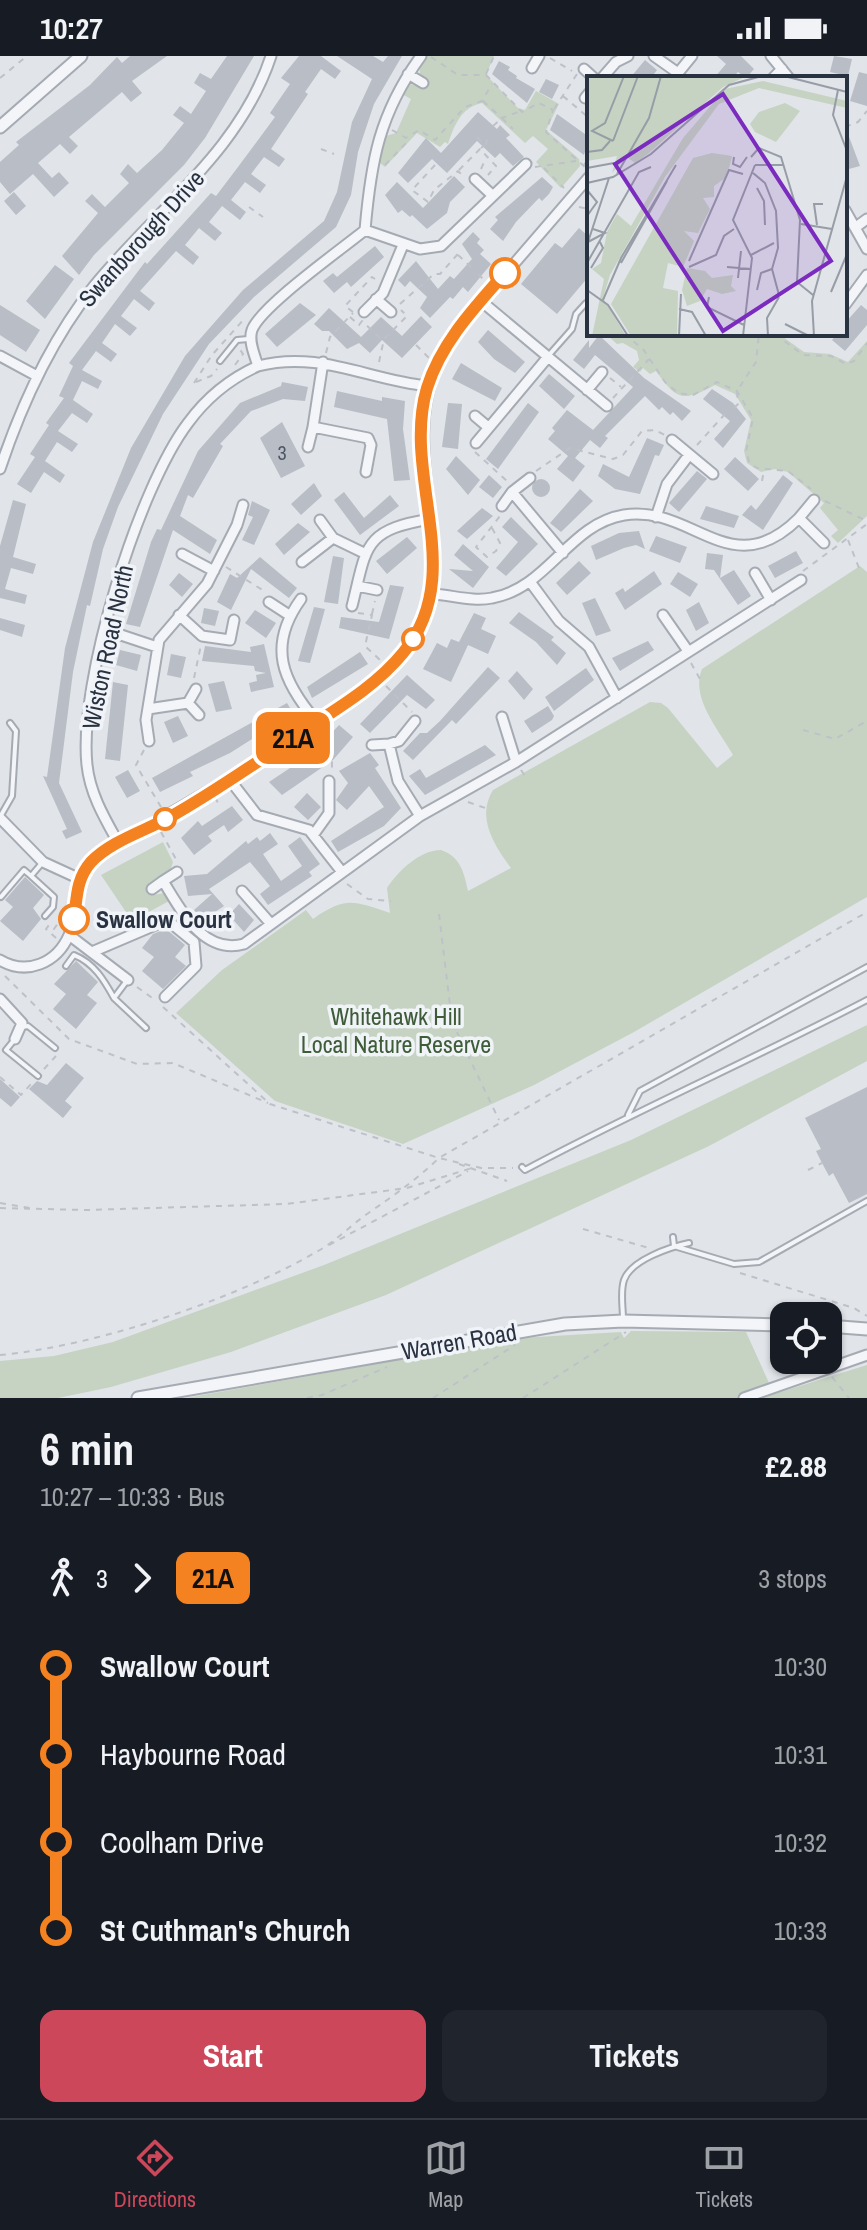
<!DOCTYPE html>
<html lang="en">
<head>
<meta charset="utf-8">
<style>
	:root { --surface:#171b24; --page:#20242c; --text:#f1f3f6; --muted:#9ea1a6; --line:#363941; --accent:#cd475a }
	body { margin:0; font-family:"Archivo Narrow",sans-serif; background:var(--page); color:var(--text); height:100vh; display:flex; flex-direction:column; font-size:30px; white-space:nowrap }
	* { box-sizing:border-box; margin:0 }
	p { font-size:26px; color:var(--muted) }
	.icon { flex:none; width:44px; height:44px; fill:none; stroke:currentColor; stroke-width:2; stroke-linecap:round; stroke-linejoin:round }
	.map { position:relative; height:1342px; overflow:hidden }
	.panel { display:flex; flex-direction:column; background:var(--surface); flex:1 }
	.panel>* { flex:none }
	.badge { padding:0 16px; border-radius:12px; font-size:28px; line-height:52px }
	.buttons { position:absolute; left:770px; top:1246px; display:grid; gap:16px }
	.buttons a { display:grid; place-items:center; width:72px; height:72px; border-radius:16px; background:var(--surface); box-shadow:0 2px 6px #0004; font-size:40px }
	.map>.badge { position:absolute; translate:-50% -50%; box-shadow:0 0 0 4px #fff }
	.legs { display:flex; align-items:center; gap:12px; height:88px; padding:0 40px; font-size:26px }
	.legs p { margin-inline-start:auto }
	.headline { display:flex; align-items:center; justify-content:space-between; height:136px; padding:0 40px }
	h1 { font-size:44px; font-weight:800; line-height:60px }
	.button { display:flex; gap:16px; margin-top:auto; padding:16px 40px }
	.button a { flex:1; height:92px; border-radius:16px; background:var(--accent); color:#fff; font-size:32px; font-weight:800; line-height:92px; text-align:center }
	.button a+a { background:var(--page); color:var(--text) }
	ul { padding:0 40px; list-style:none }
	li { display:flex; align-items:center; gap:28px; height:88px; font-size:30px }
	li i { display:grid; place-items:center; width:12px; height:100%; margin:0 10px; background:currentColor }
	li i::after { content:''; width:20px; height:20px; margin:-10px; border:6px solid; border-radius:50%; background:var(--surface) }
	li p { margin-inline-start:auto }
	li:first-child i { background:linear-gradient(#0000 50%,currentColor 0) }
	li:last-child i { background:linear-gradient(currentColor 50%,#0000 0) }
	.status { display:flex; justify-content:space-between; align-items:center; height:56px; padding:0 40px; background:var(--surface); direction:ltr }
	.status svg { height:22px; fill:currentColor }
	.tabs { display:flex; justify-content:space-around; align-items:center; height:112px; border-top:2px solid var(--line); background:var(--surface); font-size:22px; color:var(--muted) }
	.tabs a { display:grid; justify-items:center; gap:4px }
	.tabs .selected { color:var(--accent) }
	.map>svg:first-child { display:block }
	.green { fill:#c6d3c2 }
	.building { fill:#b8bdc6 }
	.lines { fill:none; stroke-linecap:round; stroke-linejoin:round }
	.service-casing { stroke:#a6abb3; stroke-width:8 }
	.minor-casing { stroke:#a6abb3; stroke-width:13 }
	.tertiary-casing { stroke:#a6abb3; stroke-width:15 }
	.path { stroke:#bec2c8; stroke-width:2; stroke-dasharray:6 6; stroke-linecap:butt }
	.service { stroke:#f3f5f8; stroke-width:4 }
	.minor { stroke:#f3f5f8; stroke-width:9 }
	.tertiary { stroke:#f3f5f8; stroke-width:11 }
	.line-1-casing { stroke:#fff; stroke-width:18 }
	.line-1 { stroke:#f58220; stroke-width:12 }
	.stop-1-dot { fill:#fff; stroke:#f58220; stroke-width:4 }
	.labels { text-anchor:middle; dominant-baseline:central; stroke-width:7; stroke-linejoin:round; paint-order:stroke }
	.number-label { font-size:20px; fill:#4d5562 }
	.street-label { font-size:24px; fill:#293241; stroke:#f0f3f7 }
	.stop-label { font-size:24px; font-weight:bold; fill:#293241; stroke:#f0f3f7; text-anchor:start }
	.park-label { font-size:24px; fill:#3e5c37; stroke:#f0f3f7 }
	.inset-road { fill:none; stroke:#979da6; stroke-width:2 }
	.view { fill:#7b2cbf; fill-opacity:0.15; stroke:#7b2cbf; stroke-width:4 }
	.inset-edge { fill:none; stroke:#293241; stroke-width:4 }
</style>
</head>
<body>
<div class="status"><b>10:27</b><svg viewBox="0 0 49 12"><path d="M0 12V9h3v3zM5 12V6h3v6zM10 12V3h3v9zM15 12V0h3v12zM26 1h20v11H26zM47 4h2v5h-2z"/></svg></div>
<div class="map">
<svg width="867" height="1342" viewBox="0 0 867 1342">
	<rect width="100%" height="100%" fill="#e1e4e9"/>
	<path class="green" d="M427 0H494L486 19 518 52 525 54 536 35 559 48 546 74 579 103 580 110 561 132 536 106 548 93 533 80 525 87 482 47C461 51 454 70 448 88L445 86 440 91 417 77 385 111 379 106 386 80 396 77 411 43 402 38 410 28 421 31 426 24 420 18 419 10Z
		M779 278 804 296 830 298 848 306 867 285V460L838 487 831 480 838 474 820 452 824 447 788 416 775 413 761 416 747 407 744 395 751 364 735 338 715 329C683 346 677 345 656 315L650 318 643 312 640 316 633 311 639 304 637 295 623 287 617 288 607 279Z
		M860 510 867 516V841L634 976 534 1029 403 1088 275 1045 176 957 222 914 306 854 313 863C346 840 353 845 390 857L387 832C398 815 420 794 441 794 461 801 464 817 468 835L511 812C494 789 476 762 493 734L650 646 661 647 668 652 717 712 733 699C719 674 690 642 702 613Z
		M163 786 173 806 171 812 147 831 153 839 165 837 171 844 132 865 101 819Z
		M867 969V1005L709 1090 386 1239 231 1296 111 1331 58 1342H0V1305L54 1300 113 1286 324 1209 631 1084Z
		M631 1275 746 1276 774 1338 867 1309V1342H186L520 1282 621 1276 624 1282Z"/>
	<path class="building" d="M130 0H167L132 25 142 37 131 46 122 36 69 81 78 90 70 98 60 88 38 107 52 122 59 116 69 127 54 141 33 118 10 138 0 126V106L19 89 16 86 90 29 117 1 122 7Z
		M227 0H254L205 82 184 109 94 199 79 219 62 200 98 157 85 145 92 138 105 151 129 127 120 118 128 108 137 117 162 94 184 67 173 59 180 50 191 58 206 35 194 27 200 17 211 23Z
		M299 0H321L341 15 335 23 321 13 305 36 308 38 271 93 285 103 279 111 264 101 251 118 266 129 260 137 245 126 231 144 246 156 240 164 222 150 209 166 222 177 215 185 199 172 185 189 199 201 193 209 176 195 140 235 155 247 149 255 134 243 121 260 137 272 130 280 115 268 102 287 117 298 111 306 96 295 82 314 102 325 98 333 82 325 73 344 93 358 87 367 72 357 58 375 78 388 72 396 57 386 45 405 65 419 60 427 44 416 31 437 17 428 35 401 30 398 49 369 46 367 64 342 59 340 73 310 69 307 145 206 147 208 211 137 216 140 238 111 275 61 270 57 290 28 281 22Z
		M337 0H373L383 6 388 0H402L374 48 358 96 351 139 336 171 254 241 209 288 163 358 118 451 103 493 90 550 87 549 73 616 59 727 82 776 66 783 62 775 67 773 43 720 47 721 65 592 93 486 131 392 185 300 243 234 324 165 337 136 352 66 372 23Z
		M717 0H741L754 13 746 22 738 16 732 22H714L726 8Z
		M834 0 852 3 848 20 830 16Z
		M645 4 657 14 651 22H630Z
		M499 5 510 11 508 14 517 20 516 22 535 33 527 47 492 18Z
		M859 16 867 18V50L850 45Z
		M546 23 559 29 552 43 539 36Z
		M478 56 497 73 500 69 510 79 506 82 524 101 513 110 500 97 495 102 477 85 447 117 432 103 408 127 398 117 426 82 441 97Z
		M557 58 589 81 584 99 550 74Z
		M845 70 860 110 845 114Z
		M454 120 465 131 450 146 447 157 427 173 412 159 410 161 402 154 398 157 385 139 397 126 423 152Z
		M542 121 553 131 549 138 542 145 539 142 516 166 503 185 490 173 498 164 495 161Z
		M14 136 26 150 16 159 4 145Z
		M579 172 589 181V220L557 258 521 228 555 187 562 192Z
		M473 176 480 183 477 187 484 194 480 198 491 208 468 236 463 231 453 243 450 241 430 262 420 252 427 241 410 225 405 231 398 224 416 205 438 233 450 220 454 223 472 203 462 188Z
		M375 190 384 201 351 231 347 226 334 237 323 225 333 217 337 221Z
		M55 209 74 223 45 263 26 245Z
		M300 247 316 259 277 291 265 278Z
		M0 249 40 274 26 296 0 279Z
		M861 249 867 254V269L845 295 832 284 837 278H845V267Z
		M329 252 361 281 381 261 402 280 421 260 432 271 402 302 382 284 370 297 359 287 347 293 329 275H322L314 268Z
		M488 274 525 306 515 317 494 303 478 286Z
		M599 279 644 322 691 355 682 365 673 356 670 359 662 351 659 354 645 340 605 380 608 382 600 392 590 384 575 402 585 410 573 426 557 413 568 400 548 383 555 375 552 372 567 354 593 374 633 331 595 299 584 313 573 304 589 284V292Z
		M461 307 502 332 495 345 452 323Z
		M549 318 575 340 564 353 539 330Z
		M282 326 308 331 305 345 283 343 251 355 220 388 223 390 193 442 188 439 180 460 217 484 210 498 173 474 140 571 126 568 151 486 157 473 161 474 198 395 240 347 281 330Z
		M712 333 733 347 746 363 723 392 714 383 730 365 703 343Z
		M337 335 382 345V341L405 345 403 373 410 424 394 425 387 363 334 351Z
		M448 347 462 348 458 393 442 391Z
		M528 347 539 356 498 413 486 403Z
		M282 366 305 410 281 422 260 382Z
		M647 382 664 389 659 400 655 399 640 438 615 433 598 420 603 408 629 421Z
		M456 400 480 424 468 439 446 413Z
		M735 401 759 423 748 435 724 413Z
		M697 415 707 423 679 456 669 447Z
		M489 419 502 431 493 442 479 431Z
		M783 419 793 427 763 474 742 459 751 449 756 454Z
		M532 432a9 9 0 1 1 18 0a9 9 0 1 1-18 0Z
		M314 427 322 440 301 459 291 448Z
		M580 433 593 445 561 476 550 467Z
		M344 436 364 462 390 439 399 450 360 479 334 444Z
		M13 444 26 448 13 501 36 508 33 518 11 512 5 533 27 539 25 548 0 542V490Z
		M252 445 270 454 254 489 242 484 253 461 248 459Z
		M706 450 739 460 734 472 700 463Z
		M482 452 493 460 467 483 457 475Z
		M511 461 538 488 506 520 496 512 518 486 502 471Z
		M298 467 310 476 284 499 275 488Z
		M639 475 645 493 636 489 624 492 596 504 591 490 619 477Z
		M656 480 687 491 680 507 649 495Z
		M407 481 417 492 387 518 376 505Z
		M463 488 489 511 473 532 449 513 473 515 454 499Z
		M796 495 803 507 775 522 768 510Z
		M707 497 723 499 720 522 734 514 751 540 738 549 714 514 705 513Z
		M333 500 344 502 338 548 324 546Z
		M260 501 297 532 289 542 251 513 231 554 217 546 230 518 237 522Z
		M579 505 591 517 567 539 556 527Z
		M654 515 662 528 625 554 615 537 623 532 625 536Z
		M678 516 698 528 690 541 670 528Z
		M179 517 193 528 182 541 169 529Z
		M390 529 404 531 389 583 339 572 341 561 379 566Z
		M595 542 611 575 596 580 582 547Z
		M699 546 709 567 696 575 686 554Z
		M314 551 325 553 310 607 298 605Z
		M204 552 219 555 215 570 201 567Z
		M255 554 276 567 266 582 245 567Z
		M519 556 554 581 551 584 566 597 557 609 536 586 509 567Z
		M474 557 486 562 481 573 496 580 488 598 468 589 451 626 423 613 437 587 447 592 451 583 459 586Z
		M0 562 25 569 22 581 0 574Z
		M648 585 654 594 620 615 612 602Z
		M264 588 274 631 251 636 249 627 257 625 256 619 266 617 255 615 254 610 202 605 205 590 251 596 250 591Z
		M120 594 141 599 137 615 116 609Z
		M360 596 368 608 312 642 307 631Z
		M171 598 186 601 181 622 167 619Z
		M488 611 500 622 456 668 452 664 413 704 403 695 420 677H427L440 665Z
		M586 612 594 624 554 655 545 641Z
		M517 615 533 633 524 644 508 625Z
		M407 619 435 644 426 653 407 639 370 677 360 668Z
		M224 625 232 653 216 656 208 628Z
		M113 626 128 629 120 705 105 703Z
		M287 647 293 657 230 697 190 716 193 720 160 736 152 722Z
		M548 650 554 660 552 664 532 677 524 665Z
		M178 660 188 680 173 687 164 666Z
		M339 669 353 681 333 704 282 739 269 726 329 686 326 683Z
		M485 689 496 699 425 739 409 720 420 713 426 722Z
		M370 697 379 709 375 712 401 752 384 770 338 796 331 785 384 751 369 730 347 754 336 744 348 727 339 715Z
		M128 714 140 735 127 742 115 721Z
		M307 737 321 751 308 764 294 751Z
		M232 750 243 764 228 776 224 769 208 780 212 785 194 799 181 782 198 765 202 770Z
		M270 777 278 788 263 798 281 825 302 810 288 790 300 781 320 808 309 816 312 820 268 849 260 838 270 830 250 806 209 833 224 850 203 864 194 854 212 838 188 840 184 820 207 818 246 785 248 788 257 781 260 785Z
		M25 821 44 839 33 852 41 863 23 885 0 865 13 851 5 844Z
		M239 848 254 864 244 876 229 859Z
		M166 873 185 889 175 901 186 910 163 933 142 915 154 901 142 892 153 878Z
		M76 905 98 926 87 939 97 947 76 973 53 953 66 938 54 928Z
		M66 1007 84 1022 65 1045 72 1051 63 1062 29 1033 37 1025 47 1029Z
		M0 1023 20 1041 11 1051 0 1042Z
		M867 1031V1138L849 1147 833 1117 829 1120 822 1107 816 1095 821 1093 805 1062Z"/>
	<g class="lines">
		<g class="service-casing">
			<path id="service" d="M549 299 572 273 576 258 586 247
				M220 305 237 284 248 283
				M0 761 12 740 16 675 10 667
				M31 820 54 841 53 851 45 860
				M1 841 24 814 31 820 42 807
				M66 910 74 899C94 907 104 924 114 942
				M126 926 114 942 146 972
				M22 971 28 970 55 992
				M15 983 6 994 38 1020
				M628 1059 640 1035 867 911
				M522 1111 525 1114C637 1054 754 1003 867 944
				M673 1181 674 1190
				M674 1190 734 1208 759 1206 867 1145
				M623 1263C623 1251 620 1236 624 1224 631 1204 670 1191 689 1187"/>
		</g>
		<g class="minor-casing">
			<path id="minor" d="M654 0 678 17
				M771 0 789 22
				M532 12 539 0
				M584 13 594 22
				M408 18 423 27
				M602 22 616 6 628 0
				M674 22 692 0
				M773 22 782 13
				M585 42 589 37
				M475 123 492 139
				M845 154 867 193
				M856 171 867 163
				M365 174 420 193 441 190 526 108
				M376 243 391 256
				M481 245 607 350
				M845 249 867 219
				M364 256 383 237 403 189
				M0 300 37 320
				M323 306 313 371 368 382 371 389 366 416
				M258 310C319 294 368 324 428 330
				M587 334 602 316
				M475 360 488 371
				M672 384 713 418
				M476 387 548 301
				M308 391 313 371
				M0 413C22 347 51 284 94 230 155 155 240 95 271 0
				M530 422 512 436 563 497
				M502 450 512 436
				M656 461 667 428 689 399
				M799 462 814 444
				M320 464 333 482 364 497
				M182 498 214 515
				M302 506 333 482
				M755 517 771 544
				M531 527 559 565 589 591 617 642
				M357 530 377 534
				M432 538C452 539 473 546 492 542 548 532 569 468 624 459 693 448 731 530 799 462L824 487
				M301 543C267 590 282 625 317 666
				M269 546 289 559
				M352 550C367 491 362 474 431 463
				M179 559 202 580 230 584 234 564
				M663 559 688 595
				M106 574 157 591
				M188 647 196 633
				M148 653 188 647 199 659
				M502 661 516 706
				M415 665 399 685 389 688 398 725 420 760
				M149 685 146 664 159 584 207 528 237 469 243 449
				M372 689 389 688
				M230 724 257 759 309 774 342 816
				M0 762 43 806 80 823
				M314 778 329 757V725
				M119 788C105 763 90 738 87 709 78 627 138 433 188 367 207 341 229 323 258 310 255 300 248 285 252 274 261 250 342 193 365 174 371 105 379 58 421 0
				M177 816 163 825C181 854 203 899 244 888L420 760 516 706 801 524
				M152 833 163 825
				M242 835 271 868
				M69 879 128 924
				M92 896 167 864 194 886 196 910 165 941
				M0 904C27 920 57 907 69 879 76 862 73 842 80 825 85 812 95 801 107 794 171 757 233 722 294 681 345 648 400 617 425 559 435 537 435 511 433 487 427 401 404 344 463 267L589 121
				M0 943 22 967 15 983
				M744 1342 867 1299"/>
		</g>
		<g class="tertiary-casing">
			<path id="tertiary" d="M0 71 81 0
				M828 1270 867 1273
				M138 1342 565 1268 623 1265 784 1269"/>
		</g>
		<path class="path" d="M431 1 458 19H486L522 56 539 47 553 54 546 76 585 111
			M550 2 572 15
			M486 18 494 0
			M0 22 27 0
			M563 40 589 62
			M483 45 502 62 521 55
			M554 53 577 18
			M493 70 502 62 513 73
			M845 71 858 66 867 55
			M392 74 406 82 419 74 435 84 465 51 482 45 492 28
			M477 81 485 89 481 92
			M486 89 488 76
			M321 93 334 98
			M385 109 408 85 406 82
			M435 109 412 134 428 146 434 134 458 115 463 120
			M583 110 589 103
			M535 111 576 105
			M544 112 564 132
			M481 113 486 102
			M459 114 480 93 496 110 488 119
			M249 151 263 161
			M579 151 589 153
			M458 199 472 212
			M478 218 484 224
			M400 248 434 218H440L457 199 452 194
			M353 256 345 250 372 221 375 223
			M350 261 359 269 362 265 383 285
			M624 278 643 293 665 326 678 337 693 339 717 326 737 335 753 362 746 396 750 408 757 412 788 415 811 433
			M775 278 803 299 831 300 846 308 854 305 867 287
			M416 289 429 302
			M326 297 330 281 353 257
			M379 306 384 283 407 260 401 254
			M235 309 243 298 239 292
			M610 322 621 331
			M196 326 211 320 217 313
			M194 327 212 299 245 262
			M613 342 649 303
			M734 352 738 348 737 335 756 306 759 278
			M697 389 725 358
			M475 396 507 425
			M536 415 570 392 613 403 623 399 642 375 655 374 665 379
			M762 425 764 414
			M825 445 867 465
			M492 472 500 487 496 495 487 501 476 491 500 460
			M848 484 859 512
			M226 511 264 535
			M803 515 867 468
			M358 557 372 559 365 590 380 604
			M372 558 375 545
			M691 607 700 623
			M194 622 201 589
			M386 630 412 656
			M803 674 835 683 867 665
			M321 686 332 697V716
			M144 694 136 709 161 751
			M521 714 527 723
			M215 741 220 751
			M468 746 491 754
			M161 776 177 805
			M347 828 368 843 391 845
			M439 858 452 966 499 1064
			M56 882 46 873 49 869 54 873 61 863
			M5 920 69 983 137 1008 173 1007 268 1047
			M137 931 155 944
			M163 951 270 1048 439 1102 481 1112H513
			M44 1013 56 1000
			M0 1021 21 1039 32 1027
			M459 1108 507 1125
			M808 1114 822 1107
			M0 1147 30 1152
			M0 1152 86 1154 286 1148 407 1132 472 1112
			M583 1173 649 1192
			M329 1189 468 1115
			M740 1217 854 1252 867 1260
			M0 1299C96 1290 234 1244 318 1195 336 1185 350 1170 367 1158 393 1140 416 1124 439 1102L867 856
			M832 1321 849 1342
			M307 1342 322 1339 387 1311
			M433 1342 515 1289
			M523 1342 626 1276"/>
		<use href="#service" class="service"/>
		<use href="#minor" class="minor"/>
		<use href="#tertiary" class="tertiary"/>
	</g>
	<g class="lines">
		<g class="line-1-casing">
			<path id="line-1" d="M74 863C77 842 76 823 91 806 111 785 145 775 170 761 216 735 259 705 303 675 338 652 376 630 403 597 469 518 401 420 427 332 441 287 475 251 505 217"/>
		</g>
		<use href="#line-1" class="line-1"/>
	</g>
	<g class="stop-1-dot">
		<circle cx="505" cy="217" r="14"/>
		<circle cx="413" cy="583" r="10"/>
		<circle cx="165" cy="763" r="10"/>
		<circle cx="74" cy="863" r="14"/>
	</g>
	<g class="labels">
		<g class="number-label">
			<text x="282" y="396">3</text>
		</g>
		<g class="street-label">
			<text transform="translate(141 182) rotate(-48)">Swanborough Drive</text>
			<text transform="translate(107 591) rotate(-78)">Wiston Road North</text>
			<text transform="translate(459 1285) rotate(-10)">Warren Road</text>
		</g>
		<g class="stop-label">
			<text x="96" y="863">Swallow Court</text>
		</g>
		<g class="park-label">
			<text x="396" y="960">Whitehawk Hill<tspan x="396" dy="28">Local Nature Reserve</tspan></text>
		</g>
	</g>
	<g transform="translate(587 20)">
		<rect width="260" height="260" fill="#e1e4e9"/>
		<path d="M0 0H160L136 11 62 77 48 87 40 81 25 97 30 80 0 85ZM176 5 260 25V32L172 12 132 28 78 101 23 199 16 222 39 260H5L17 203 5 193 14 187 20 156 30 138 44 150 96 62 138 13ZM198 27 213 35 189 66 168 56 163 48 172 36ZM125 77 145 80 143 89 137 103 127 110V121L116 122 123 133 111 157 97 155 107 165 96 191 81 187 76 212 91 215 90 258 44 260 24 228 106 82ZM100 192 118 195 125 202 146 199 144 210 149 215 135 218 120 213 113 225 100 230 95 214Z" fill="#c6d3c2"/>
		<path class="inset-road" d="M197 0 260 16M251 14 246 39 260 75M26 65 5 55 18 47 37 0M26 65 51 0M0 76 15 74 23 65M147 81 146 88 153 91 160 81M164 81 172 72 194 81 213 144 210 206 226 219M168 89H196M0 92 27 87M166 97 178 107 189 135 191 172 185 193 192 219M30 98 62 42 74 0M0 107 26 101 64 78 142 9 175 0M170 112 177 125 178 149M0 114 10 126 0 140M214 148 245 153M230 149 227 128H236M1 166 18 157 6 153M0 169 22 102M164 179 187 167M102 185 142 94 156 98M0 187 52 96 64 91M34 187 80 105M102 191 129 179 137 160 147 153M140 191 164 193M4 192 16 172 13 166M151 202 154 175M0 214 21 229 41 260M170 214 174 197 185 193M244 216 260 178M122 221 120 231 157 249M16 224 34 182 89 89M92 233 105 236 119 260M198 248 222 260M92 260 94 218M156 260 165 182 146 144 168 89M181 260 180 242 192 221M227 260 225 225 260 100"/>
		<path class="view" d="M136 18 244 185 136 255 28 88Z"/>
		<rect width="260" height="260" class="inset-edge"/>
	</g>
</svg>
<div class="buttons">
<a><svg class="icon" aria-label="locate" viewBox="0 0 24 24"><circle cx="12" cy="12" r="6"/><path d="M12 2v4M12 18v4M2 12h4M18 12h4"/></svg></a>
</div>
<b class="badge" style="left:293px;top:682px;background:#f58220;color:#111">21A</b>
</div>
<section class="panel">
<div class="headline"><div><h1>6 min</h1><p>10:27 – 10:33 · Bus</p></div><b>£2.88</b></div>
<div class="legs"><svg class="icon" aria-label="walk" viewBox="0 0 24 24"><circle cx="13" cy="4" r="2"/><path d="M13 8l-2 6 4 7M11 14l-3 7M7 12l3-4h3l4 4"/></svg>3<svg class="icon" aria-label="forward" viewBox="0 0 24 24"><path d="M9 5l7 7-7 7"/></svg><b class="badge" style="background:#f58220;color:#111">21A</b><p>3 stops</p></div>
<ul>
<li><i style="color:#f58220"></i><b>Swallow Court</b><p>10:30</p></li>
<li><i style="color:#f58220"></i><span>Haybourne Road</span><p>10:31</p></li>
<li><i style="color:#f58220"></i><span>Coolham Drive</span><p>10:32</p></li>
<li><i style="color:#f58220"></i><b>St Cuthman's Church</b><p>10:33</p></li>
</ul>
<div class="button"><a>Start</a><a>Tickets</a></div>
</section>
<nav class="tabs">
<a class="selected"><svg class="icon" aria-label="directions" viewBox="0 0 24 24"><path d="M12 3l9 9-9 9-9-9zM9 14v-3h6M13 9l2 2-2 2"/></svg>Directions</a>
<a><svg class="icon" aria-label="map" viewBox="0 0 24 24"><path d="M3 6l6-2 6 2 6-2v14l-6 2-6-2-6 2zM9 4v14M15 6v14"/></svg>Map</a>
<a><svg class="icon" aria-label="tickets" viewBox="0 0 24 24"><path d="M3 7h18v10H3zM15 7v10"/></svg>Tickets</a>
</nav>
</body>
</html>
